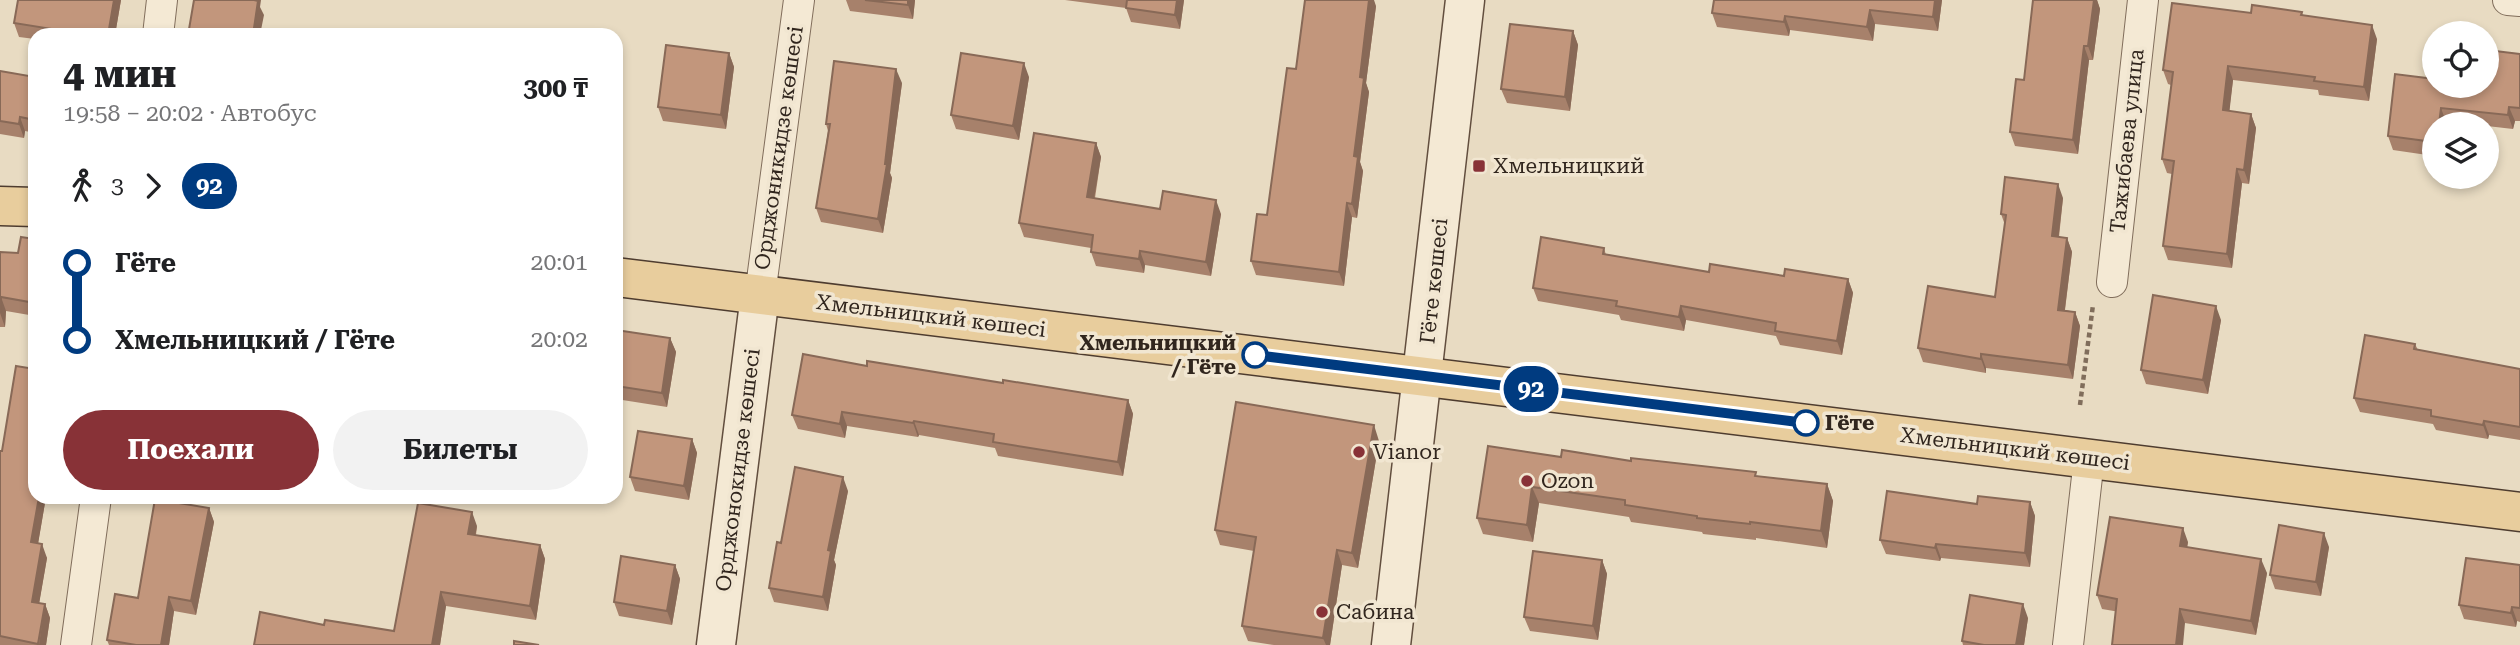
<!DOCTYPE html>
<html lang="ru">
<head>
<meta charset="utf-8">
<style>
	:root { --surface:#fff; --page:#f2f2f2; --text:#202124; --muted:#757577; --accent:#883237 }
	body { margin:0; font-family:"Roboto Serif",serif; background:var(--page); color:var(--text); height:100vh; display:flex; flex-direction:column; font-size:26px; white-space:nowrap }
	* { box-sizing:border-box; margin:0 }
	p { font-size:23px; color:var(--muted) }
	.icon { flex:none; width:38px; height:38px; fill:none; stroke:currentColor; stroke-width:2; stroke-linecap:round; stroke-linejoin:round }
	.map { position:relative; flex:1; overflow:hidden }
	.side { position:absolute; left:28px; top:28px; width:595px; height:476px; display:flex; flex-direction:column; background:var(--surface); border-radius:21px; box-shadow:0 4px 10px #0003 }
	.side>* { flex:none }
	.badge { padding:0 14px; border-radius:23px; font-size:24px; line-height:46px }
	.fabs { position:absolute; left:2422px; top:21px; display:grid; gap:14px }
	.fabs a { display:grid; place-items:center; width:77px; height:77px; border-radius:50%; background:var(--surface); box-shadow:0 4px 10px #0003; font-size:35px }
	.map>.badge { position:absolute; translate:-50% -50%; box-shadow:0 0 0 4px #fff }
	.legs { display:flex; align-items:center; gap:10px; height:77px; padding:0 35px; font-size:23px }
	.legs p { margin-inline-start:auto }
	.head { display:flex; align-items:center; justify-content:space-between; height:119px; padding:0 35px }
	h1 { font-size:38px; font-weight:700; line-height:52px }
	.primary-button { display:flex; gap:14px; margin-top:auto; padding:14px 35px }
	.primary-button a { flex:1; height:80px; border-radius:42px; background:var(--accent); color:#fff; font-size:28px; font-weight:700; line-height:80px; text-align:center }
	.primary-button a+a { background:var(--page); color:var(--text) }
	ul { padding:0 35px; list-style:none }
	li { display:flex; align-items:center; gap:24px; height:77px; font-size:26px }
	li i { display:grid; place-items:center; width:10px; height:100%; margin:0 9px; background:currentColor }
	li i::after { content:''; width:18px; height:18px; margin:-9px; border:5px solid; border-radius:50%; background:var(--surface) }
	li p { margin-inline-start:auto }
	li:first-child i { background:linear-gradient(#0000 50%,currentColor 0) }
	li:last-child i { background:linear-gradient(currentColor 50%,#0000 0) }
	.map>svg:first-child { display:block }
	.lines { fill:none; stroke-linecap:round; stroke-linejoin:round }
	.street-casing { stroke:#806d5b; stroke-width:32 }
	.secondary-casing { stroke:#624e3e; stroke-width:41 }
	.primary-casing { stroke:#4e3c2f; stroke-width:41 }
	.path { stroke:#806d5b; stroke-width:4.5; stroke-dasharray:5 3.5; stroke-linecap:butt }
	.street { stroke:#f4e9d4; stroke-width:30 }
	.secondary { stroke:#f4e9d4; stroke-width:38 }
	.primary { stroke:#e8cd9d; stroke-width:38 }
	.wall { fill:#a7816b }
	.shaded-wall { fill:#886957 }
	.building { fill:#c2967c; stroke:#886957; stroke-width:2 }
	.line-1-casing { stroke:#fff; stroke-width:16 }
	.line-1 { stroke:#003b80; stroke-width:10 }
	.poi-dot { fill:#883237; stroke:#f1e6d1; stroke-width:2.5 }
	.stop-1-dot { fill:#fff; stroke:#003b80; stroke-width:3.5 }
	.labels { text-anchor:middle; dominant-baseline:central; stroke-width:7; stroke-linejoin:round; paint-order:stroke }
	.street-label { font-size:21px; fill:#31261e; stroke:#f1e6d1 }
	.poi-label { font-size:21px; fill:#31261e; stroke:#f1e6d1; text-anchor:start }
	.stop-label { font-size:21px; font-weight:bold; fill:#31261e; stroke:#f1e6d1; text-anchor:end }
</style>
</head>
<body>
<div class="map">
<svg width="2520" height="645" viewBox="0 0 2520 645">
	<rect width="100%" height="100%" fill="#e8dbc2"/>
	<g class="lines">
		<g class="street-casing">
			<path id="street" d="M2508 0 2520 1
				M158 35 162 0
				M2112 282 2143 0
				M760 295 799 0
				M76 645 96 497
				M2068 645 2089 459"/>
		</g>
		<g class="secondary-casing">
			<path id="secondary" d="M716 645 760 295
				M1391 645 1465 0"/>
		</g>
		<g class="primary-casing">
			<path id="primary" d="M0 206 35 207
				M616 277 2520 512"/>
		</g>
		<path class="path" d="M2080 405 2093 305"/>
		<use href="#street" class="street"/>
		<use href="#secondary" class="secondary"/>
		<use href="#primary" class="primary"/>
	</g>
	<path class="wall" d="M121 0 115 35H35V39L19 37 14 23Z
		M846 0H915L913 19 850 11Z
		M1065 0H1184L1180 29 1131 22 1126 8Z
		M1714 0H1942L1938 31 1875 24 1873 41 1790 30 1789 36 1717 27 1712 13Z
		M2033 0H2097L2100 9 2093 60H2089L2078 154 2015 146 2010 132 2024 80Z
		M1376 6 1366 83 1369 92 1360 162 1363 171 1357 218 1352 217 1344 286 1256 275 1251 261 1267 215 1296 69Z
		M2302 12 2303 16 2377 39 2369 101 2319 95 2318 90 2233 80 2229 111 2251 114 2256 128 2249 184 2242 183 2232 268 2168 260 2163 246 2172 174 2167 173 2162 159 2171 85 2168 84 2163 70 2251 13Z
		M1573 31 1578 45 1570 111 1507 103 1501 89Z
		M729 53 734 67 726 129 663 121 658 107Z
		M2520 54V121H2515L2513 129 2487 126V124H2469L2446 122 2434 124V156L2393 150 2388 136 2395 74 2487 86Z
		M0 71 35 77V133L25 131 24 138 0 134Z
		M1029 77 1019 140 956 129 951 115Z
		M902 83 890 173 892 178 883 233 821 222 816 208 828 131 826 124Z
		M1096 143 1101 157 1095 198 1160 209 1221 214 1211 276 1145 265 1144 273 1096 266 1091 252V248L1024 237 1019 223Z
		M2063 198 2059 237 2067 238 2072 252 2065 310 2075 312 2080 326 2073 379 1986 368V373L1923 362 1918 348 1995 297 2005 225 2001 214Z
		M35 239V316L6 311 5 327H0V252L18 253Z
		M1604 248 1606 255 1709 272 1848 279 1853 293 1842 355 1780 345 1776 336 1686 320 1684 331 1621 320 1619 315 1538 301 1533 288Z
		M2221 320 2208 394 2146 384 2141 370Z
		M616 330 670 338 676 352 667 407 616 399Z
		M2415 344 2418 350 2520 369V440L2489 435 2488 439 2436 430 2433 424 2360 412 2354 398Z
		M867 366 1128 400 1133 414 1123 476 998 456 995 448 919 435 918 437 847 426 845 438 798 429 792 415Z
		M692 439 697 453 689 500 635 491 630 477Z
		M1379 441 1358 568 1342 565 1330 645H1274L1248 641 1242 626 1254 551 1220 545 1215 530Z
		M0 451 35 497H46L38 543 47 558 39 603 45 604 50 618 46 645H0Z
		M1561 457 1631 461 1827 484 1833 501 1827 548 1756 538V540L1703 534 1702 532 1631 522 1629 517 1539 503 1533 542 1483 534 1477 518Z
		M848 491 834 560 836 565 828 611 774 602 769 588 781 543Z
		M2030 502 2035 516 2030 567 1941 558 1940 561 1886 554 1880 540 1977 504Z
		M209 508 214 522 196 615 174 611 169 645H109L107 640 138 598Z
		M477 526 476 535 540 545 545 559 536 620 446 606 440 645 394 631Z
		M2188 542 2187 547 2267 573 2256 635 2102 609 2097 595Z
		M2329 547 2321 596 2275 589 2270 575Z
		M1602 560 1607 574 1598 640 1530 631 1524 617Z
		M675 565 680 579 672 625 619 616 614 602Z
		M2520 565V622L2517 621 2516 627 2464 619 2459 605Z
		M2028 618 2024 645H1963L1962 641Z"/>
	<path class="shaded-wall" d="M114 0H121L115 35H108Z
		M254 0H261L260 7 264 15 260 35H253Z
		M908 0H915L913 19 908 5Z
		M1177 0H1184L1180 29 1175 15Z
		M1369 0H1374L1376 6 1366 83 1369 92 1360 162 1363 171 1357 218 1352 204 1354 156 1360 77Z
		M1935 0H1942L1938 31 1933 17Z
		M2094 0H2097L2100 9 2093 60 2088 46Z
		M1870 10 1875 24 1873 41 1867 27Z
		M1785 16 1790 30 1789 36 1784 22Z
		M2372 25 2377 39 2369 101 2364 87Z
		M1573 31 1578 45 1570 111 1565 97Z
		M2084 46 2089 60 2078 154 2073 140Z
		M729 53 734 67 726 129 721 115Z
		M1024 63 1029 77 1019 140 1013 126Z
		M2228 66 2233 80 2228 124 2223 110Z
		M896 69 902 83 890 173 892 178 883 233 878 219Z
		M2509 107 2515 121 2513 129 2508 115Z
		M2441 108 2446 122V124H2439Z
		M2251 114 2256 128 2249 184 2244 170Z
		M20 117 25 131 24 138 19 124Z
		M1096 143 1101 157 1092 211 1087 197Z
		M2237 169 2242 183 2232 268 2227 254Z
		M2058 184 2063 198 2057 250 2052 236Z
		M1216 200 1221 214 1211 276 1206 262Z
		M1347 203 1352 217 1344 286 1339 272Z
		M2067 238 2072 252 2063 324 2058 310Z
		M1140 251 1145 265 1144 273 1139 259Z
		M1848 279 1853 293 1842 355 1837 341Z
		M1 297 6 311 5 327 0 313Z
		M1681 306 1686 320 1684 331 1679 317Z
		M2216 306 2221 320 2208 394 2203 380Z
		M2075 312 2080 326 2073 379 2068 365Z
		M670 338 676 352 667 407 662 393Z
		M1981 354 1986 368V373L1981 359Z
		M1128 400 1133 414 1123 476 1118 462Z
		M842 412 847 426 845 438 840 424Z
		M914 421 919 435 918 437 913 423Z
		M2484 421 2489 435 2488 439 2483 425Z
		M1374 425 1379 441 1358 568 1352 553Z
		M692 439 697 453 689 500 684 486Z
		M843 477 848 491 834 560 836 565 828 611 823 597 828 550Z
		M1827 484 1833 501 1827 548 1821 531Z
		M1532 487 1539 503 1533 542 1527 525Z
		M39 497H46L36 556 31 542Z
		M2030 502 2035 516 2030 567 2025 553Z
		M209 508 214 522 196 615 191 601Z
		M472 512 477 526 473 548 468 534Z
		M2183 528 2188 542 2185 560 2180 546Z
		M2324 533 2329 547 2321 596 2316 582Z
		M42 544 47 558 37 616 32 602Z
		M1936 544 1941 558 1940 561 1935 548Z
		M540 545 545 559 536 620 530 606Z
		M1337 550 1342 565 1330 645H1326L1323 638Z
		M2261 559 2267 573 2256 635 2251 621Z
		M1602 560 1607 574 1598 640 1593 626Z
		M675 565 680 579 672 625 667 611Z
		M441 592 446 606 440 645H432Z
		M169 597 174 611 169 645H161Z
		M45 604 50 618 46 645H39Z
		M2023 604 2028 618 2024 645H2016Z
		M2512 607 2517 621 2516 627 2511 613Z
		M2180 609 2185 623 2183 645H2176Z"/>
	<path class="building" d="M18 0H114L108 35H51L52 29 14 23Z
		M194 0H254L258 1 253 35H188Z
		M865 0H908V5Z
		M1127 0H1177L1175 15 1126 8Z
		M1305 0H1369L1360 77 1364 78 1354 156 1358 157 1352 204 1347 203 1339 272 1251 261 1257 214 1267 215 1287 68 1296 69Z
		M1714 0H1935L1933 17 1870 10 1867 27 1785 16 1784 22 1712 13Z
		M2033 0H2094L2088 46H2084L2073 140 2010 132 2016 79 2024 80Z
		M2172 3 2251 13 2252 5 2302 12 2301 15 2372 25 2364 87 2314 81 2315 77 2228 66 2223 110 2251 114 2244 170 2237 169 2227 254 2163 246 2174 161 2162 159 2173 72 2163 70Z
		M1510 24 1573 31 1565 97 1501 89Z
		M666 45 729 53 721 115 658 107Z
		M2487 50 2520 54V108L2509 107 2508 115 2441 108 2439 124H2434V142L2388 136 2395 74 2434 79V86H2487Z
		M961 53 1024 63 1013 126 951 115Z
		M834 61 896 69 885 164H887L878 219 816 208 830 124H826Z
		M0 71 35 77V120L20 117 19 124 0 121Z
		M1034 133 1096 143 1087 197 1160 209 1163 191 1216 200 1206 262 1140 251 1139 259 1091 252 1093 235 1019 223Z
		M2005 177 2058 184 2052 236 2067 238 2058 310 2075 312 2068 365 1981 354V359L1918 348 1928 286 1995 297 2006 215 2001 214Z
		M21 237 35 239V303L1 297 0 313V252L18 253Z
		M1541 237 1604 248 1603 254 1709 272 1710 264 1784 276 1785 269 1848 279 1837 341 1775 331 1776 323 1681 306 1679 317 1616 306 1617 301 1533 288Z
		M2153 295 2216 306 2203 380 2141 370Z
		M616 330 670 338 662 393 616 386Z
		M2365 335 2415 344 2414 349 2520 369V427L2484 421 2483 425 2431 416V410L2354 398Z
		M803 354 867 366V361L1003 383V380L1128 400 1118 462 993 442 994 434 914 421 913 423 842 412 840 424 792 415Z
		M16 366 35 369V497H39L31 542 42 544 32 602 45 604 38 644 0 636V451H2Z
		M1236 402 1374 425 1352 553 1337 550 1323 638 1242 626 1256 537 1215 530Z
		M638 431 692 439 684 486 630 477Z
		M1488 446 1561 457 1562 450 1631 461V458L1756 472 1755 476 1827 484 1821 531 1750 522V524L1697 518V516L1625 505V500L1532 487 1527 525 1477 518Z
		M795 467 843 477 828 550 831 551 823 597 769 588 777 542 781 543Z
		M1887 491 1977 504 1978 496 2030 502 2025 553 1936 544 1935 548 1880 540Z
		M155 499 209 508 191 601 169 597 161 645H136L107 640 115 594 138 598Z
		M418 503 472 512 468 534 540 545 530 606 441 592 432 645H254L260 612 324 625 325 620 394 631Z
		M2110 517 2183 528 2180 546 2261 559 2251 621 2180 609 2176 645H2112L2117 599 2097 595Z
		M2279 525 2324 533 2316 582 2270 575Z
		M1533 551 1602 560 1593 626 1524 617Z
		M621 556 675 565 667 611 614 602Z
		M2466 558 2520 565V608L2512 607 2511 613 2459 605Z
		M1970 595 2023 604 2016 645H1984L1962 641Z
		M514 641 539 645H514Z"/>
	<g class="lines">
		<g class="line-1-casing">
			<path id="line-1" d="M1255 355 1806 423"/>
		</g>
		<use href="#line-1" class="line-1"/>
	</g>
	<g class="poi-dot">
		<rect x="1472" y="159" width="14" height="14" rx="3.5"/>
		<circle cx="1359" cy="452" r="7"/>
		<circle cx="1527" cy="481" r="7"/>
		<circle cx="1322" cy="612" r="7"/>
	</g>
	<g class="stop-1-dot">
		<circle cx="1255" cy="355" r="12"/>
		<circle cx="1806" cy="423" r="12"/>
	</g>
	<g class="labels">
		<g class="street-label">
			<text transform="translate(2127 141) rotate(-84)">Тажибаева улица</text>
			<text transform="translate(779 148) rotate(-82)">Орджоникидзе көшесі</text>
			<text transform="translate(1434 281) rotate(-84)">Гёте көшесі</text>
			<text transform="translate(931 316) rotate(7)">Хмельницкий көшесі</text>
			<text transform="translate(2015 449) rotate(7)">Хмельницкий көшесі</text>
			<text transform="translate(738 470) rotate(-83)">Орджонокидзе көшесі</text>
		</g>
		<g class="poi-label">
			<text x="1493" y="166">Хмельницкий</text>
			<text x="1373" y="452">Vianor</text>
			<text x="1541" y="481">Ozon</text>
			<text x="1336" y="612">Сабина</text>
		</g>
		<g class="stop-label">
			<text x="1236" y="343">Хмельницкий<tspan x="1236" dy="24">/ Гёте</tspan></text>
			<text x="1825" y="423" text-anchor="start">Гёте</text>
		</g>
	</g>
</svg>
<div class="fabs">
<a><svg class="icon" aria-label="locate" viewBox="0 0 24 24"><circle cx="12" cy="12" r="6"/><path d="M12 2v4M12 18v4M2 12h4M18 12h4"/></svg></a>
<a><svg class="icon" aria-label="layers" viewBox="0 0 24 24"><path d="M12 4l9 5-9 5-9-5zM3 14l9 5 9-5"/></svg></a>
</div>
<b class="badge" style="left:1531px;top:389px;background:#003b80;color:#fff">92</b>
<section class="side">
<div class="head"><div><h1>4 мин</h1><p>19:58 – 20:02 · Автобус</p></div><b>300 ₸</b></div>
<div class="legs"><svg class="icon" aria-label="walk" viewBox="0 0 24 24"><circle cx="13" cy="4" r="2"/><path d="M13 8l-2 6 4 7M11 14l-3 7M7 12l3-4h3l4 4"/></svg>3<svg class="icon" aria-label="forward" viewBox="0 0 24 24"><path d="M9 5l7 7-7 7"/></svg><b class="badge" style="background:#003b80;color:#fff">92</b></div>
<ul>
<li><i style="color:#003b80"></i><b>Гёте</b><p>20:01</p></li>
<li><i style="color:#003b80"></i><b>Хмельницкий / Гёте</b><p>20:02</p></li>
</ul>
<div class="primary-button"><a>Поехали</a><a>Билеты</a></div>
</section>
</div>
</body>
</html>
